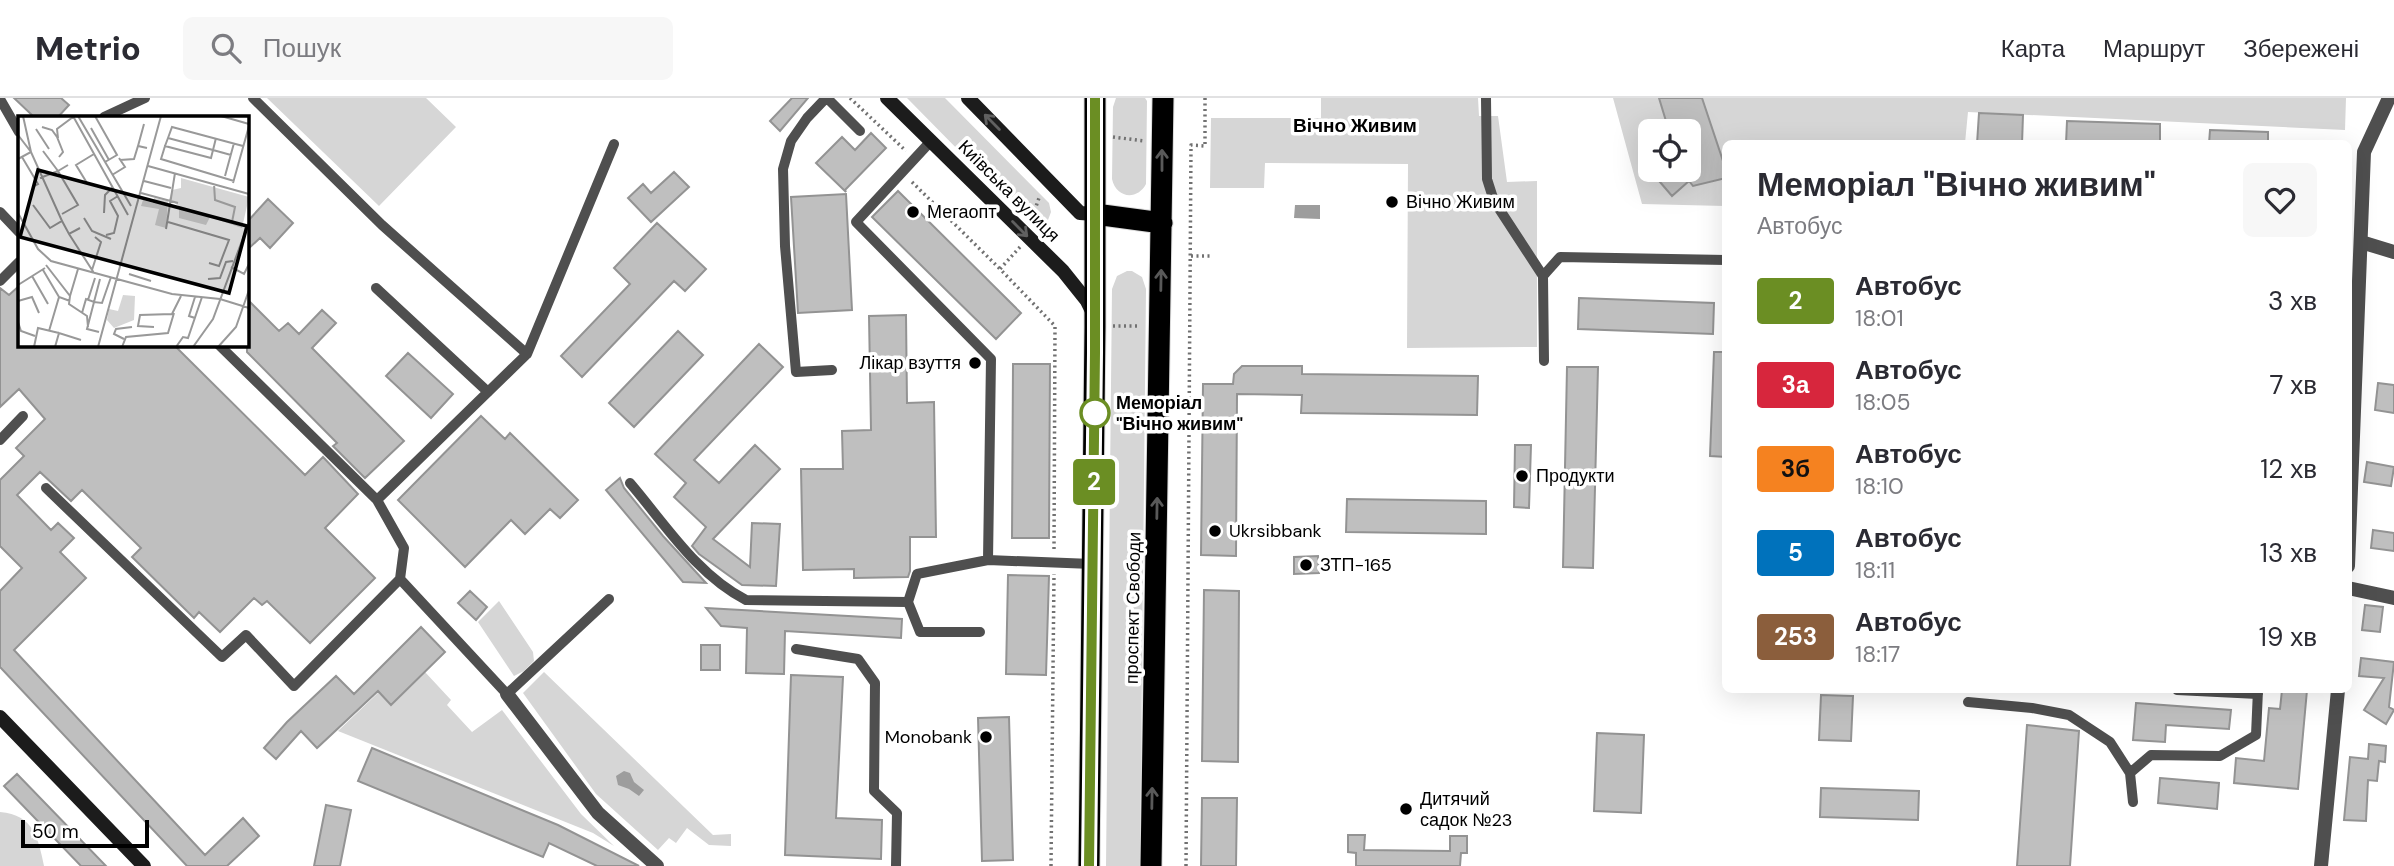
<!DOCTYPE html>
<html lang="uk">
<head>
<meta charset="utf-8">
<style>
	:root { --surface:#fff; --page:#f7f7f7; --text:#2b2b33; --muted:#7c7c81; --line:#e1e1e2 }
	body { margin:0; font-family:"DM Sans",sans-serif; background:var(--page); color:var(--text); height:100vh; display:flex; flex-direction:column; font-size:26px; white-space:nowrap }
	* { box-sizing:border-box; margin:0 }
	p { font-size:23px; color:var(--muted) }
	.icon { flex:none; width:38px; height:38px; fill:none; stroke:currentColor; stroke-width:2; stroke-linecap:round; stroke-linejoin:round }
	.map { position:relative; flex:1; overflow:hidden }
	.drawer { position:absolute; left:1722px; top:42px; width:630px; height:553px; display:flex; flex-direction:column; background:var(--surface); border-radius:10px; box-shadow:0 7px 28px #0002 }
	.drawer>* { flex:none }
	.badge { padding:0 14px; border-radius:5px; font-size:24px; line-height:46px }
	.fabs { position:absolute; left:1638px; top:21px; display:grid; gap:14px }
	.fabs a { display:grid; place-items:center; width:63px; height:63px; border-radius:10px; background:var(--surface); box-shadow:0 7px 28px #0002; font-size:35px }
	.scale { position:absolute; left:21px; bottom:18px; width:128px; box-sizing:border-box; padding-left:7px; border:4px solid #000; border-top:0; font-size:19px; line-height:24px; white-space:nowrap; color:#000; -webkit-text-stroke:5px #fff; paint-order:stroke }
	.map>.badge { position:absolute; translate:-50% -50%; box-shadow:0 0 0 4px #fff }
	.round { display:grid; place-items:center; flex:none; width:74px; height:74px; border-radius:10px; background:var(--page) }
	.head { display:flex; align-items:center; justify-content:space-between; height:119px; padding:0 35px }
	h1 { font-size:33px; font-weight:700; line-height:52px }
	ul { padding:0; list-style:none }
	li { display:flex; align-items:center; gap:21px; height:84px; padding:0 35px }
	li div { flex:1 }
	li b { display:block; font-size:26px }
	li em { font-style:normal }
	li .badge { min-width:77px; font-weight:700; text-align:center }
	header { display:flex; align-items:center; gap:42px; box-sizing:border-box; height:98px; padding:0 35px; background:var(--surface); border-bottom:2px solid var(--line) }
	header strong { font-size:33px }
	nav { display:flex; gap:38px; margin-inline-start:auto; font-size:24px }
	.search { width:490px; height:63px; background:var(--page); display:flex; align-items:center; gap:18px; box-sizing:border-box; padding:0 24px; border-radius:10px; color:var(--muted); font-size:26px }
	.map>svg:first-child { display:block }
	.green { fill:#d6d6d6; fill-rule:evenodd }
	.water { fill:#9d9d9d }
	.building { fill:#bfbfbf; stroke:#939393; stroke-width:2 }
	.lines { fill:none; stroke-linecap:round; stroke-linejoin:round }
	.highway-casing { stroke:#dbdbdb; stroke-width:23 }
	.path { stroke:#717171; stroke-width:3.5; stroke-dasharray:2 3.5; stroke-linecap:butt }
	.lane { stroke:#4f4f4f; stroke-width:10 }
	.street { stroke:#4f4f4f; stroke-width:14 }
	.secondary { stroke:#1c1c1c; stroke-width:14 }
	.highway { stroke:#000; stroke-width:21 }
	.oneway { stroke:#606060 }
	.oneway2 { stroke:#595959 }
	.line-casing { stroke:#fff; stroke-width:16 }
	.line { stroke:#6b8e23; stroke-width:10 }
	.poi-dot { fill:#000; stroke:#fff; stroke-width:2.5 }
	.stop-dot { fill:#fff; stroke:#6b8e23; stroke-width:3.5 }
	.labels { text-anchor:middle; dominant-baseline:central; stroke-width:7; stroke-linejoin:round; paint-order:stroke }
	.street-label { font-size:18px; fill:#000; stroke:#fff }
	.poi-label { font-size:18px; fill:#000; stroke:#fff; text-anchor:start }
	.stop-label { font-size:18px; font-weight:bold; fill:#000; stroke:#fff; text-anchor:start }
	.neighbourhood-label { font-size:19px; font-weight:bold; fill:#000; stroke:#fff }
	.inset-road { fill:none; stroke:#999; stroke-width:2 }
	.view { fill:#000; fill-opacity:0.15; stroke:#000; stroke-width:3.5 }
	.inset-edge { fill:none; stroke:#000; stroke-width:3.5 }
</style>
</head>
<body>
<header>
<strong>Metrio</strong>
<div class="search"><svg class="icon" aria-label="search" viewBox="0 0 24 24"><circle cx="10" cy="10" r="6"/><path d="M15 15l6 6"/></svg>Пошук</div>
<nav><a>Карта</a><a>Маршрут</a><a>Збережені</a></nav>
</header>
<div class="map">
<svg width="2394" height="768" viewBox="0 0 2394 768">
	<rect width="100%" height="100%" fill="#fff"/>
	<path class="green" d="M267 0H426L456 29 379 108Z
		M907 0H945L1049 105 1051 114 1048 122 1038 127 1028 123Z
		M1116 0H1145L1147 3 1146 86C1137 103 1116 100 1112 81L1113 9Z
		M1321 0H1478L1479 18H1498L1507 84 1537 83V249L1407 250 1408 66 1265 65 1264 90H1210L1211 20H1321Z
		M1613 0H2346L2345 32 1968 14 1965 45 1726 46 1725 108 1642 106ZM1650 33H1689V72H1650Z
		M1127 173H1132L1142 179 1146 191 1140 768H1106L1112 191 1117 178Z
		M499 503 533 554 534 563 524 573 514 578 478 524Z
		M425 574 451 602 447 607 472 634 502 612 581 716 614 748 593 735 338 633 379 594 392 607Z
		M544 574 713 737 731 736V748L709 747 687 730 676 745 669 740 658 752 596 696 523 595Z
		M0 714C34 717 38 740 44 768H0Z"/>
	<path class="water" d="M1295 107H1320V121L1294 120Z
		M624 673 630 675 634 684 644 692 639 698 629 691 618 687 616 678Z"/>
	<path class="building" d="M14 0H61L69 7 58 19H34Z
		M792 0H808L780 33 770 23Z
		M1659 0H1702L1726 72V80L1693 88 1689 83 1672 98 1660 84 1674 72H1689V33H1669Z
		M1979 15 2023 17 2022 46H1977Z
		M2067 23 2160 26V46H2066Z
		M2210 32 2268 34V46H2209Z
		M871 35 886 50 845 92 846 94 816 65 842 39 855 52Z
		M674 74 689 89 651 124 628 100 643 86 651 95Z
		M898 93 1021 215 996 241 872 119Z
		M846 96 852 212 798 215 791 99Z
		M268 101 293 125 270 150 260 140 247 152V124Z
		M657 125 706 171 685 193 674 183 582 279 561 258 630 186 614 170Z
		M19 188V247H174L305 377 323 359 358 396 325 430 375 480 310 545 267 503 262 507 254 500 220 534 199 514 194 520 132 459 141 450 82 392 71 403 40 374 17 397 51 432 58 425 74 440 60 454 86 480 14 552 205 757 243 720 259 738 227 768H187L0 569V493L22 470 0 448V382L24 358 16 350 45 321 19 291 0 309V190L9 197Z
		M1579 200 1714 205 1713 236 1578 231Z
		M247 201 279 233 288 225 299 236 322 212 336 225 312 250 404 343 365 380 333 348 337 345 247 254Z
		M906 217 907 305 934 304 936 439H910V473L908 479 854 480V471L803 472 801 371H843L842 333 871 332 869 218Z
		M678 233 703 257 634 329 609 305Z
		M759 246 783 269 694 362 719 385 755 347 780 371 713 441 750 469 752 425 780 426 776 488 742 487 699 456 692 448 706 429 674 399 686 385 655 356Z
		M1714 254H1726V359L1710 358Z
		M408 255 453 296 431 320 386 278Z
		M1013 266H1050L1049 440H1012Z
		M1242 268H1302V276L1478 278 1477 317 1301 315 1302 297 1237 296 1236 458 1201 457 1203 286H1233L1234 276Z
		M1567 269H1598L1593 470 1563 469Z
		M2378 285 2394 287V315L2375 312Z
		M481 318 505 341 510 335 578 402 560 420 550 411 525 436 511 422 465 469 398 402Z
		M1515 347H1531L1529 410 1514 409Z
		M2367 364 2394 369 2391 388 2364 384Z
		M620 380 624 390 663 438 706 485 683 484 606 392Z
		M1347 401 1486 403V436L1346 434Z
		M2373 432 2394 435V453L2371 450Z
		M1318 458 1319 475 1294 476V459Z
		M1008 477 1049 478 1046 577 1006 576Z
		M1204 492 1239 493 1238 664 1202 663Z
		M470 493 487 509 476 522 458 505Z
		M2365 507 2383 509 2380 534 2362 532Z
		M706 510 902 521 901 540 785 533 784 576 746 575 747 530 721 528Z
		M421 529 445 554 391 607 378 593 317 650 301 633 276 661 264 650 287 624 336 578 354 596Z
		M701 547H720V572H701Z
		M2361 560 2394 564 2389 609 2394 612 2386 626 2364 612 2384 580 2359 578Z
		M791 577 843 579 836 720 882 722 881 761 785 757Z
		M2282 592H2307L2298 691 2234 685 2236 660 2264 663 2269 610 2280 611Z
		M1821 597 1853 598 1851 643 1819 642Z
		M2136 605 2231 612 2229 631 2166 627 2165 644 2133 642Z
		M1009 619 1013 762 982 763 978 620Z
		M2027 627 2079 633 2070 768H2017Z
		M1597 635 1644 637 1641 715 1594 713Z
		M2369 646 2386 648 2385 664 2379 663 2377 683 2368 682 2366 723 2344 722 2350 659 2368 661Z
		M372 650 558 727 639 768H597L549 745 543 759 358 683Z
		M17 676 106 768H81L4 688Z
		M2160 680 2219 685 2217 711 2158 705Z
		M1821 690 1919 693 1918 722 1820 719Z
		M1202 700H1237L1236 768H1201Z
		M326 707 351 712 340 768H314Z
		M1348 737H1365L1364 752 1450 753V738H1467V755H1461L1460 768H1356V755L1348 754Z"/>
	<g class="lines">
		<g class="highway-casing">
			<path id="highway" d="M1095 116 1162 125
				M1089 768 1095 229V0
				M1151 768 1163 0"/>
		</g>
		<path class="path" d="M850 0 906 53
			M1113 39 1145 43
			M912 84 1000 171
			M1031 123 1040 97
			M1020 149 1000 171 1055 228 1054 451
			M1191 158H1210
			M1113 228H1140
			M1051 768 1054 476
			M1186 768 1191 47 1205 48V0"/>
		<path class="lane" d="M253 0 382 127 527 256 377 402
			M826 0 807 20 791 43 783 71 785 148 796 274 832 272
			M827 0 860 33
			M1486 0 1487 81 1494 103 1543 178 1544 263
			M0 1 19 34
			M104 19 145 0
			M0 114 19 134
			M1543 178 1560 159 1726 162
			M0 183 19 164
			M376 190 488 294
			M219 247 377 402 404 450 400 481
			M527 256 614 46
			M0 342 23 318
			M630 385C665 426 697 477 746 502L908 504 920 534H980
			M46 390 222 559 246 537 294 588 400 481 507 596 609 501
			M988 462 1092 466
			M908 504 917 476 988 462 991 261 856 124 931 43
			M796 551 858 561 875 585 874 693 897 715 896 768
			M2177 592 2258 596
			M1968 604 2032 610 2069 617 2110 644 2130 675 2133 704
			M2130 675 2151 657 2220 658 2256 637 2258 592"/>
		<path class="street" d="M2361 144 2394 154
			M2348 468 2364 54 2389 0
			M2348 490 2394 500
			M507 596 598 715 657 768
			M2321 768 2338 592"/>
		<path class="secondary" d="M887 0 1063 173 1087 203 1093 215
			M968 0 1080 115 1095 116
			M0 619 144 768"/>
		<use href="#highway" class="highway"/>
	</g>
	<defs><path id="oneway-shaft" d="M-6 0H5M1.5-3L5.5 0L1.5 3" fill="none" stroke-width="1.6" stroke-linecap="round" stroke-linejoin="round" transform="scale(1.75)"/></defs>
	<g class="oneway">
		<use href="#oneway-shaft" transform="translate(992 24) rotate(-135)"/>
		<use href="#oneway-shaft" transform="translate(1020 131) rotate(45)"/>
	</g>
	<g class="oneway2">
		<use href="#oneway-shaft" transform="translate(1162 62) rotate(-90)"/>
		<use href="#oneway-shaft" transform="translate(1161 182) rotate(-89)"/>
		<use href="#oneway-shaft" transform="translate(1157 410) rotate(-89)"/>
		<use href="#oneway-shaft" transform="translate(1152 700) rotate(-89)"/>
	</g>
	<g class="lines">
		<g class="line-casing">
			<path id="line" d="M1089 768 1095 255V0"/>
		</g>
		<use href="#line" class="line"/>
	</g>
	<g class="poi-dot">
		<circle cx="1392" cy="104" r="7"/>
		<circle cx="913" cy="114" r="7"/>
		<circle cx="975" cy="265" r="7"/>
		<circle cx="1522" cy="378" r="7"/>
		<circle cx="1215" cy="433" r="7"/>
		<circle cx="1306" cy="467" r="7"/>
		<circle cx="986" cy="639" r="7"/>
		<circle cx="1406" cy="711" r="7"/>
	</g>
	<circle class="stop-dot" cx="1095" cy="315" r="14"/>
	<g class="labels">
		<g class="street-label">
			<text transform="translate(1009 93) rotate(45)">Київська вулиця</text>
			<text transform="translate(1133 510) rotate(-89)">проспект Свободи</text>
		</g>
		<g class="poi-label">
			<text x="1406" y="104">Вічно Живим</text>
			<text x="927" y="114">Мегаопт</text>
			<text x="961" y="265" text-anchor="end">Лікар взуття</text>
			<text x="1536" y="378">Продукти</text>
			<text x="1229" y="433">Ukrsibbank</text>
			<text x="1320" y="467">ЗТП-165</text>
			<text x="972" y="639" text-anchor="end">Monobank</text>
			<text x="1420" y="701">Дитячий<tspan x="1420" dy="21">садок №23</tspan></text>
		</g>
		<g class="stop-label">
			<text x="1116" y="305">Меморіал<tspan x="1116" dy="21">"Вічно живим"</tspan></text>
		</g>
		<g class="neighbourhood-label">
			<text x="1355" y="27">Вічно Живим</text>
		</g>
	</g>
	<g transform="translate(18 18)">
		<rect width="231" height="231" fill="#fff"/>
		<path d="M163 62 231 81 224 112 192 101 188 109 161 102V90L151 84 154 74 163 72ZM136 82 150 85 148 112 137 109 141 93 123 90 125 84 135 87ZM105 179 117 180 116 204 96 212 89 204 91 193 100 195Z" fill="#d6d6d6"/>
		<path class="inset-road" d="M55 0 110 99M60 0 113 90M77 0 99 39 87 46M203 0 231 8M24 11 34 14 39 21 45 36 41 41M73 12 91 44M18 13 31 33M0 19 13 36 44 105M40 22 39 13 55 1M150 22 195 34 193 42 147 30 150 22 154 11 225 30M198 22 195 34 213 39M120 30 126 8M147 30 143 43 216 65M4 41 20 68 16 70M0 43 13 36 5 0M102 44 116 43 120 30 129 32M130 50 231 78M94 59 107 51 101 42M207 60 216 27M22 62 40 55 25 35M126 65 153 72M69 67 58 49 76 38M215 67 231 10M196 68 197 84 217 91 214 106M123 77 160 87M15 89 32 112 44 105 51 118 62 112M0 97 20 133 33 145 154 178 202 183 231 192M86 97 87 79 95 71M44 98 60 89 40 55 50 49M66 102 74 115 93 123M150 106 211 124 201 150 191 147M148 113 157 57M51 118 76 157M88 119 96 117 100 100 92 85 100 80M28 149 52 180 51 188 69 200 70 211M213 151 226 158 231 148M25 154 41 181 52 185M74 154 83 126 77 121M111 158 133 165M14 160 30 188M190 163 202 162 208 146 215 145M0 169 27 152M52 180 60 153M70 184 77 162M0 185 14 181 21 197M64 197 68 183 76 186 82 163M177 202 171 200 177 181M0 206 3 215 17 220M136 211 120 210 122 199 154 198 163 180M31 215 41 181M81 216 69 213 76 186 84 187 93 161M106 223 96 218 98 213 114 211M16 231 20 212 41 217M37 231 41 217 63 224M80 231 143 0M104 231 108 221 150 217 156 197M158 231 165 221 170 222 184 181M175 231 195 203 231 106M200 231 218 211 231 174"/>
		<path class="view" d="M20 54 229 110 211 177 2 121Z"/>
		<rect width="231" height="231" class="inset-edge"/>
	</g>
</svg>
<div class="fabs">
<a><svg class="icon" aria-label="locate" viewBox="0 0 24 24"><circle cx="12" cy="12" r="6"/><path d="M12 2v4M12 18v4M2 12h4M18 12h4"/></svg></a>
</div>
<div class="scale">50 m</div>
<b class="badge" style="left:1094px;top:384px;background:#6b8e23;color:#fff">2</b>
<section class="drawer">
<div class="head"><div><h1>Меморіал &quot;Вічно живим&quot;</h1><p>Автобус</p></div><a class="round"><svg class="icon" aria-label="heart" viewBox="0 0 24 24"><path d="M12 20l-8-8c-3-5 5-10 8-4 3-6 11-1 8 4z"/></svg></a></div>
<ul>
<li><span class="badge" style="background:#6b8e23;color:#fff">2</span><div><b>Автобус</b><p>18:01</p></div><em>3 хв</em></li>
<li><span class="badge" style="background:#d7263d;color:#fff">3а</span><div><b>Автобус</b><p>18:05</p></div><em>7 хв</em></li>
<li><span class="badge" style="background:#f58220;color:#111">3б</span><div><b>Автобус</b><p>18:10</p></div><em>12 хв</em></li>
<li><span class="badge" style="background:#0072bc;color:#fff">5</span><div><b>Автобус</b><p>18:11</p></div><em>13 хв</em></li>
<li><span class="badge" style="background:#8b5e3c;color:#fff">253</span><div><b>Автобус</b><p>18:17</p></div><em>19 хв</em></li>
</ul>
</section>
</div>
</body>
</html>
